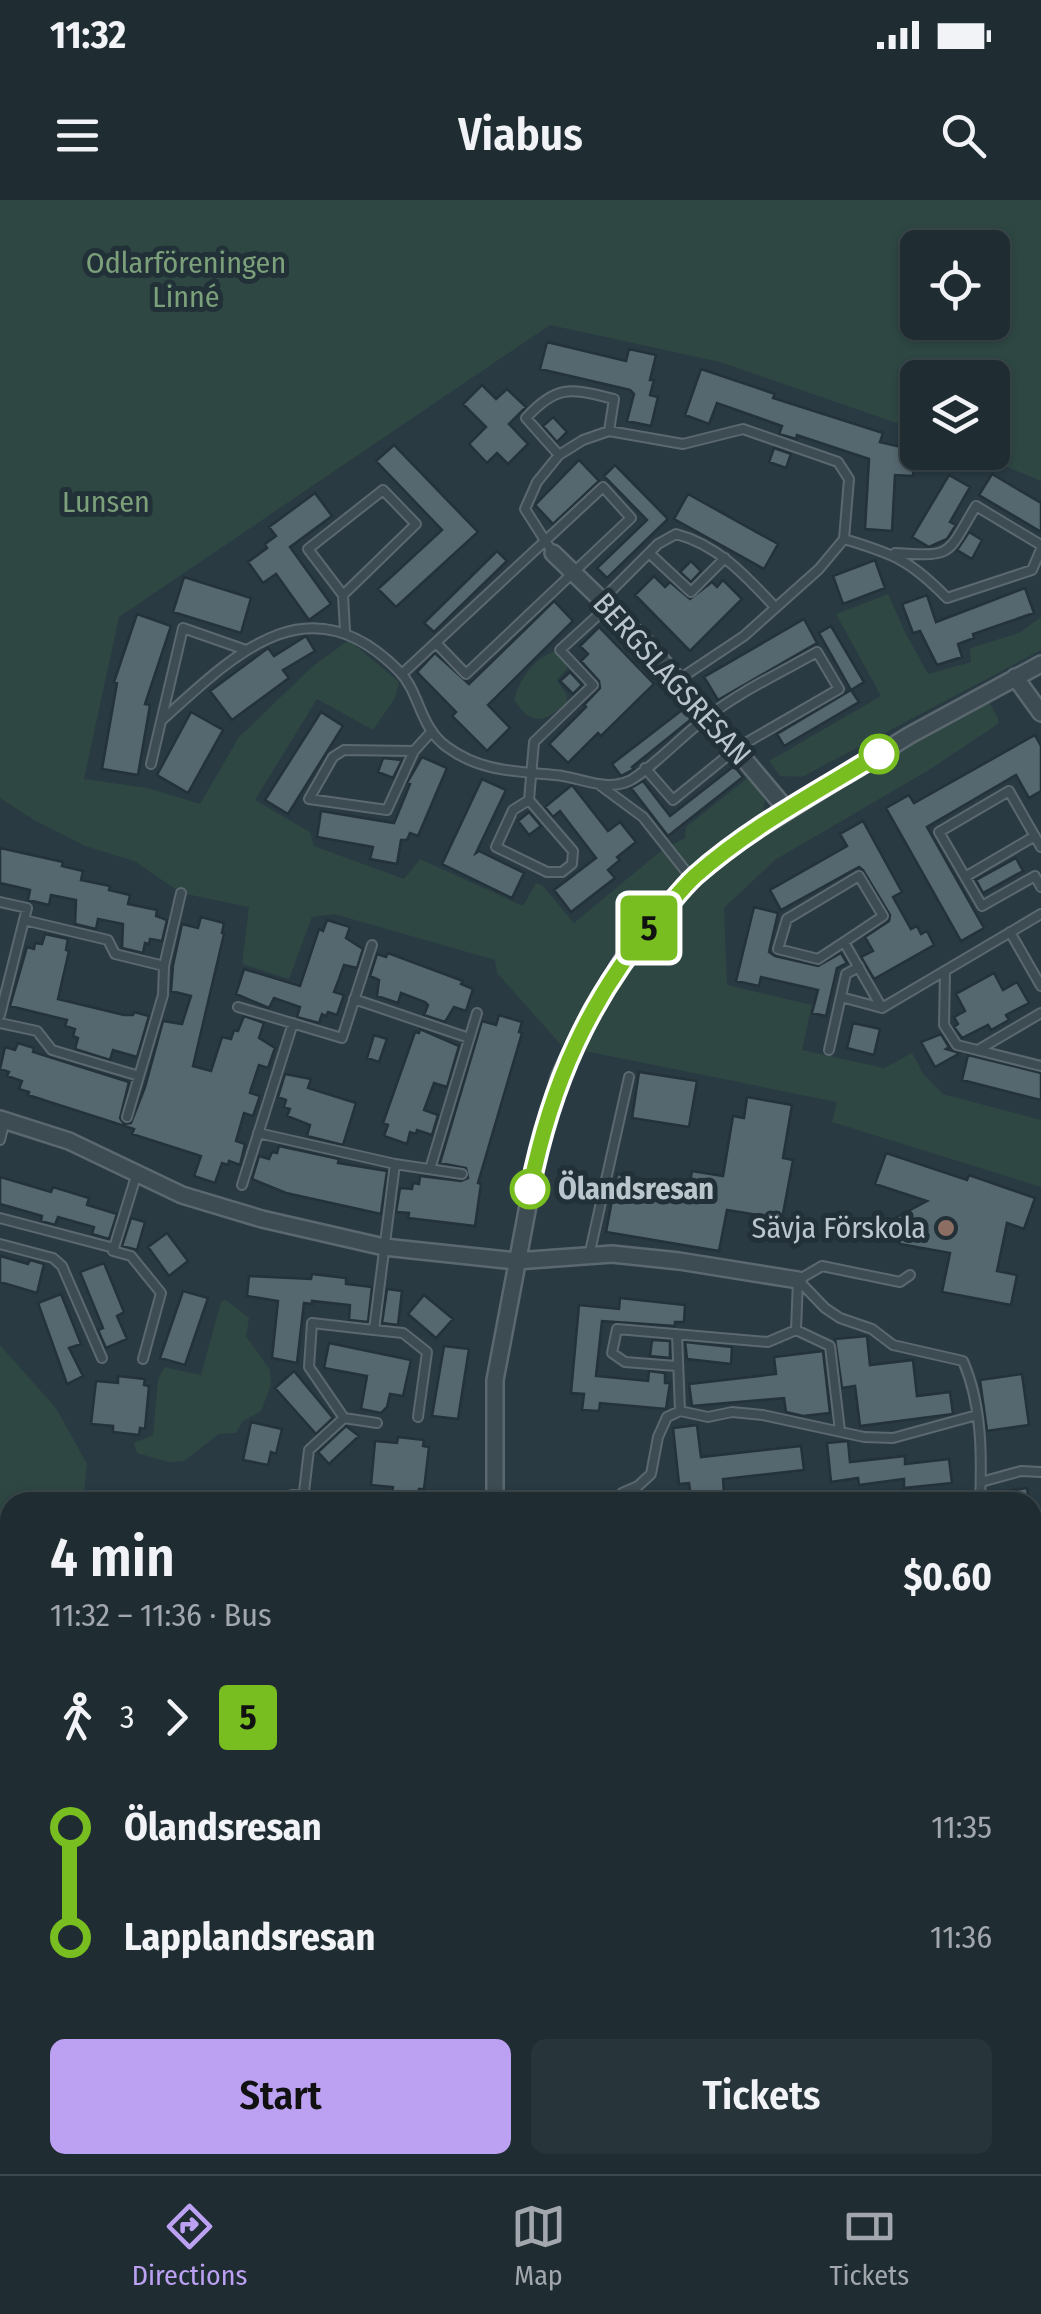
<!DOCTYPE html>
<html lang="en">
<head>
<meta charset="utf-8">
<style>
	:root { --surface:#1f2c32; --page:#27343a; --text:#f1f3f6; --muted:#a1a7ac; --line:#3c484d; --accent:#bca0f2 }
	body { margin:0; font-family:"Fira Sans Condensed",sans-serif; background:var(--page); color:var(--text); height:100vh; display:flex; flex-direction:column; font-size:38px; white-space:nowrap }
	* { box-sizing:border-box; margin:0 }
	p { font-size:32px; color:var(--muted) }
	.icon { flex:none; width:55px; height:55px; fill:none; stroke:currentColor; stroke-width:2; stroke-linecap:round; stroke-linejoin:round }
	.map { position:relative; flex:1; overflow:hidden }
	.side { position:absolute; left:0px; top:1292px; width:1042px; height:682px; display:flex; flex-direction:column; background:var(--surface); border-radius:30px 30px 0 0; box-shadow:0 2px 8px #0004,0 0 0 2px var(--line) }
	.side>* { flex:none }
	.badge { padding:0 20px; border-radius:8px; font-size:35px; line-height:65px }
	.buttons { position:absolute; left:900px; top:30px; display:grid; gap:20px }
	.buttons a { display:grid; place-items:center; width:110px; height:110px; border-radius:15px; background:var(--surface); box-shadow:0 2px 8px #0004,0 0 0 2px var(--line); font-size:50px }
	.map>.badge { position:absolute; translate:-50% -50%; box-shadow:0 0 0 5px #fff }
	.legs { display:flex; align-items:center; gap:15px; height:110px; padding:0 50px; font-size:32px }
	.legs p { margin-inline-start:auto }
	.summary { display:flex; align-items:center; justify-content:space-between; height:170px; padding:0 50px }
	h1 { font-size:55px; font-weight:600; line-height:75px }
	.primary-button { display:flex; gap:20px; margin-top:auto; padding:20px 50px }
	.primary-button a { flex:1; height:115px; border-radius:15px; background:var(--accent); color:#111; font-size:40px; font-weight:600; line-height:115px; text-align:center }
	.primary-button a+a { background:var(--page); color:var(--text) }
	ul { padding:0 50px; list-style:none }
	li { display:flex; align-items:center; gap:35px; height:110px; font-size:38px }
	li i { display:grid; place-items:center; width:15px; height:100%; margin:0 12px; background:currentColor }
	li i::after { content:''; width:25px; height:25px; margin:-12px; border:8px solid; border-radius:50%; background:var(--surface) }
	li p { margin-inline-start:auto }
	li:first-child i { background:linear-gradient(#0000 50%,currentColor 0) }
	li:last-child i { background:linear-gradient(currentColor 50%,#0000 0) }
	.status { display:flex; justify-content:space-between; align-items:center; height:70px; padding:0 50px; background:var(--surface); direction:ltr }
	.status svg { height:28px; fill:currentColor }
	header { display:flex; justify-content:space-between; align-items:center; height:130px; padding:0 50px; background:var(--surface); font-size:45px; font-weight:600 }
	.dock { display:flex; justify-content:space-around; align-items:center; height:140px; border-top:2px solid var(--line); background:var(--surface); font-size:28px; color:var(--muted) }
	.dock a { display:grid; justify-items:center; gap:5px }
	.dock .selected { color:var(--accent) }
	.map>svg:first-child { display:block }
	.green { fill:#2e4743; fill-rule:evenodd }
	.building { fill:#55676f; stroke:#24323a; stroke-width:2.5 }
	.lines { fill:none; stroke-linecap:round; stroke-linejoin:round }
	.service-casing { stroke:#5c6870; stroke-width:12 }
	.minor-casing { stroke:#5c6870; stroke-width:20 }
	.service { stroke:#3d4b52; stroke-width:8 }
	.minor { stroke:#3d4b52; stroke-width:15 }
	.line-1-casing { stroke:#fff; stroke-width:22 }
	.line-1 { stroke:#78be20; stroke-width:15 }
	.stop-1-dot { fill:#fff; stroke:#78be20; stroke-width:5 }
	.education-dot { fill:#8d6e63; stroke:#223038; stroke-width:4 }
	.labels { text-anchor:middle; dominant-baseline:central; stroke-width:10; stroke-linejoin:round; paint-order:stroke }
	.park-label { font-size:30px; fill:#7ba07a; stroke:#223038 }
	.street-label { font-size:30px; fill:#bbc5cc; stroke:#223038 }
	.stop-label { font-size:30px; font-weight:bold; fill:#bbc5cc; stroke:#223038; text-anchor:start }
	.poi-label { font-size:30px; fill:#bbc5cc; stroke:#223038; text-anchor:end }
</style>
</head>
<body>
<div class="status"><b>11:32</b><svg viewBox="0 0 49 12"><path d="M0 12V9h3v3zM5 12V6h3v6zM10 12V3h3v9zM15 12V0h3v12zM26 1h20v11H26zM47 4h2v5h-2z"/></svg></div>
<header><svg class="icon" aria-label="menu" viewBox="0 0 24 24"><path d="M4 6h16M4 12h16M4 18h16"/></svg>Viabus<svg class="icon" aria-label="search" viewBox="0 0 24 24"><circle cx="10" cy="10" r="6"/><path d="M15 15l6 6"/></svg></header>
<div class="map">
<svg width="1041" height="1974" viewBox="0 0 1041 1974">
	<rect width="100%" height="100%" fill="#293a42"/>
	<path class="green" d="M0 0H1041V281L973 253 992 252V178H918L917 230 720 162 550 125 119 417 84 579 148 588 200 604 239 537 313 466 349 440 399 482 395 498 373 530 317 499 255 600 310 632 314 646 404 679 420 659 523 706 536 683 542 685 574 723 662 650 685 638 686 627 749 577 765 600 763 611C710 649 658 689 620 744 598 776 580 811 562 846L497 773 495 760 334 714 312 717 289 779 242 764 249 707 181 693 134 661 85 646 34 620 0 598ZM918 48H992V122H918Z
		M888 394 905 432 928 474 971 462 970 448 1019 433 1041 417V450L802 577 780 576 769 561 881 496 836 414Z
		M556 451 568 468 557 480 567 495V502C546 523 530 527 514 499 520 479 534 457 556 451Z
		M988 500 998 518V524L929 570 775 660 724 708 727 785 812 805 802 850 884 868 912 853 924 875 943 894 1041 920V987L832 922 837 902 579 850 621 775 651 734 714 667 810 602Z
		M226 1100 249 1118 246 1136 270 1170 271 1185 261 1211 243 1221 236 1233 219 1234 184 1261 168 1262 137 1253 134 1243 153 1235 158 1180 164 1167 201 1175 221 1102Z
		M0 1145 56 1208 87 1264 83 1302H10V1965H134L136 1974H0Z
		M1041 1873V1974H574L572 1965H1032L1033 1875Z"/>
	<path class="building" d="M547 142 626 161 629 149 656 155 650 180H654L650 195 658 197 651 226 627 221 634 194 630 190 540 169Z
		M701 169 775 194 773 198 883 233 880 242 914 250 913 276 895 275 892 331 865 329 869 259 797 235 796 239 779 234 782 226 717 203 709 224 685 215Z
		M482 185 496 199 507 189 526 207 509 224 528 244 508 264 497 253 487 263 469 244 486 227 463 204Z
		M553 217 567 232 557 242 543 226Z
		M394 245 478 332 396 407 378 389 442 330 376 261Z
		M774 248 791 254 786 268 769 262Z
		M579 260 599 281 553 324 535 305Z
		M615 265 668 319 607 378 597 368 647 320 604 276Z
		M992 274 1041 303V332L979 295Z
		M949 275 970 287 950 322 956 325 947 339 929 347 912 337Z
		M315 293 332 316 290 347 331 404 309 420 276 374 263 383 248 362 267 348 265 344 276 336 269 327Z
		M688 294 778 344 764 369 674 319Z
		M969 332 982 340 972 359 957 350Z
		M497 351 507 361 434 432 424 423Z
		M875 360 885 388 843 404 833 376Z
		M691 361 701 371 691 382 680 372Z
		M654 376 665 387 670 382 690 399 712 382 717 387 723 380 742 399 690 451 635 395Z
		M184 377 251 398 241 433 173 412Z
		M1025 388 1034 413 973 434 974 438 958 444 962 457 937 465 920 431 913 433 902 404 927 395 936 422Z
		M554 401 573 421 488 505 510 528 487 551 452 516 456 512 417 472 435 453 469 484Z
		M137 414 171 426 145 504 150 505 138 575 102 569 117 483 114 482Z
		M804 419 817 443 718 500 704 477Z
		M831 426 864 482 851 490 819 433Z
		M599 427 654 484 601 536 598 533 568 563 549 544 586 507 584 505 600 488 599 481 581 461 588 454 580 446Z
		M306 436 315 451 283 470 289 478 232 520 210 491 268 448 274 456Z
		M570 472 582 485 573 494 560 481Z
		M851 490 859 502 784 546 777 534Z
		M686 507 694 517 632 567 634 569 621 576 612 564Z
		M191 512 223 530 188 593 157 575Z
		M321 512 343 526 288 614 265 600Z
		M1035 535 1041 546V591L1029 598 1016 575 927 627 984 728 961 741 886 608 909 595 914 603Z
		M422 557 447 568 418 636 410 633 407 640H401L397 664 370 659 373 647 317 637 321 611 394 623 410 584 407 583Z
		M383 558 402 560 393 578 378 572Z
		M734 566 743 577 668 636 631 588 643 581 670 616Z
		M482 579 506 590 476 653 479 651 524 673 512 698 442 664Z
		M572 585 608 631 620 622 636 642 617 657 620 660 608 670 615 678 571 712 554 690 596 658 560 611 553 617 545 607Z
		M529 612 541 626 529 635 518 621Z
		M863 621 902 692 893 697 911 729 917 726 921 734 927 731 934 745 874 779 861 757 873 751 865 737 889 721 890 715 863 670 859 667 781 710 770 690 847 646 840 634Z
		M0 648 63 662 62 666 83 671 81 680 110 686 109 690 130 695 128 704 157 710 156 716 167 720 162 741 150 739 149 744 145 743 143 753 122 748 123 724 98 719 96 729 75 724 76 700 51 695 49 705 28 700 30 690 0 683Z
		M1016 658 1023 671 983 693 976 680Z
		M754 707 778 713 769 752 775 756 818 766 841 753 847 763 837 768 826 816 812 813 818 790 761 777 759 786 736 781Z
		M201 717 224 723 222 733 224 734 193 866 211 871 222 837 231 839 234 830 238 831 244 816 264 823 259 838 275 848 268 868 259 865 251 889 250 893 260 896 253 916 244 913 236 941 245 944 240 965 229 961 228 965 222 963 215 983 194 976 201 956 132 934 134 929 28 895 29 892 19 889 22 881 7 876 9 872 0 869 5 847 15 850 18 843 34 848 33 852 129 882 120 918 124 924 131 923 145 887 163 821 182 824 191 796 171 791 173 765 182 724 198 728Z
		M327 720 350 727 346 738 363 749 357 768 344 765 339 779 334 792 344 795 337 815 328 812 326 816 322 814 319 823 297 817 300 807 274 798 269 808 236 794 244 769 300 786 319 729 323 731Z
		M45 734 68 739 66 750 69 751 58 799 124 815H133L134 812 149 816 137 857 113 850 110 860 75 849 78 838 73 836 75 829 65 826 67 820 10 806 27 747 34 749 35 743 42 744Z
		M388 753 463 781 461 784 473 789 466 811 454 807 445 822 424 815 428 805 425 802 401 793 398 803 377 796 379 780 370 776 377 754 386 757Z
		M994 773 1003 790 1017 782 1029 803 1006 815 1009 820 991 830 988 825 962 838 954 827 958 824 954 817 965 811 956 794Z
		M499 815 522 822 519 832 522 833 478 983 481 984 475 1026 408 1018 409 1013 396 1012 400 988 412 989 413 983 419 984 420 976 461 981 468 978 466 968 440 963 482 821 496 825Z
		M853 823 880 829 874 855 847 848Z
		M420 829 459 846 447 887 434 883 424 910 438 915 432 935 417 930 416 934 410 932 407 944 384 936 388 925 383 923 415 832 419 833Z
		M941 834 949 847 946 849 960 853 935 867 921 842Z
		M374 835 387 839 379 862 367 858Z
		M968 855 1041 873V900L962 880Z
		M639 872 697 881 689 927 632 918Z
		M285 874 311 879 308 888 356 903 343 945 307 936 310 925 287 916 290 909 284 907 286 900 278 897Z
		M747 897 792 905 783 958 793 960 782 1019 727 1010 719 1051 606 1032 617 974 689 987 692 971 723 976 733 916 744 918Z
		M279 946 339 959 338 963 387 971 381 1014 286 993 252 979 259 956 269 959 272 952 277 953Z
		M886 953 967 980 969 975 1035 998 1024 1029 1007 1023 997 1071 1017 1075 1011 1105 942 1092 950 1053 900 1044 894 1035 897 1017 927 1001 875 984Z
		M0 977 51 992 53 987 89 998 87 1005 117 1014 109 1039 92 1034 94 1027 58 1017 55 1025 41 1021 42 1016 0 1004Z
		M131 1018 145 1022 137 1050 122 1046Z
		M167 1033 188 1061 169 1076 148 1047Z
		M0 1056 28 1064 30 1060 44 1064 37 1093 0 1082Z
		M104 1063 124 1112 117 1116 127 1139 106 1148 98 1130 103 1128 80 1072Z
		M312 1074 346 1078V1084L372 1087 368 1122 349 1120 350 1105 312 1101V1104L304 1103 297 1163 272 1158 278 1101 247 1096 249 1076 311 1079Z
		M387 1089 402 1091 398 1125 382 1123Z
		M183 1091 208 1098 185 1165 160 1158Z
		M61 1094 81 1144 69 1148 83 1176 67 1184 38 1103Z
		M424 1095 453 1119 436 1138 408 1114Z
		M620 1098 685 1105 684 1122H675V1126L602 1121 596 1176 648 1181 649 1171 665 1173V1183H670L666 1209 600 1203 599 1211 582 1210 584 1194 571 1193 579 1105 619 1109Z
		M867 1136 870 1165 913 1160 917 1196 950 1192 953 1214 860 1226 855 1186 842 1188 835 1139Z
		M652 1140 670 1141V1158L650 1156Z
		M685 1142 732 1147 731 1164 687 1159Z
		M329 1143 411 1160 403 1196 390 1194 387 1207 381 1213 361 1209 367 1176 324 1168Z
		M444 1146 469 1149 458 1219 432 1216Z
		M823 1151 830 1213 803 1216 786 1212 784 1198 692 1206 689 1184 776 1174 774 1157Z
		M294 1171 333 1218 316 1234 275 1188Z
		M1022 1174 1029 1225 987 1231 980 1180Z
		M118 1176 145 1179 144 1185 149 1186 145 1229 140 1228 139 1235 113 1232V1226L91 1224 96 1181 118 1183Z
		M251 1222 282 1229 276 1254 271 1252 268 1265 243 1260Z
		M697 1225 701 1257 801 1246 804 1270 723 1279 724 1294 691 1298 689 1283 679 1284 673 1228Z
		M346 1226 359 1236 329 1264 318 1252Z
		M398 1237 424 1240 423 1246 429 1247 424 1289H419L418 1296 392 1293 393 1287 371 1285 375 1241 397 1243Z
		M848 1241 850 1262 905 1256V1264L949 1259 952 1283 904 1288V1279L859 1285 858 1278 831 1282 827 1243Z
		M1027 1288 1029 1302H987L988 1294Z"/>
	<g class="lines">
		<g class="service-casing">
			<path id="service" d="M559 255 526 218C558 183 572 189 614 199L609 231
				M844 339C894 354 910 360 947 398L1032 370 1041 349
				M553 353 525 309 537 282 559 255 583 240 609 231 683 244 743 229 838 262 849 279 844 339 819 369 744 436 678 480
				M649 353 691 392 725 358
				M895 353C955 357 946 355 976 306L1041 345
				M343 395 416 324 383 290 308 349 343 395 345 431
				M602 400 658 344 676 334C718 345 746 376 775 407
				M402 474 603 287 631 318 466 474 437 444
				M161 521C235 454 308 379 399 471 420 492 419 527 447 547 481 572 515 571 555 575 581 577 604 592 629 581 648 572 686 532 706 518 739 492 780 473 817 452L839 489 737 548 673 600 645 568
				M414 551 344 550 333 557 309 599 387 610 414 551 432 531
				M151 564 183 428 246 450
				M601 586 643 617 692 679
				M529 600 573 651 572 664 562 672H547L496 647 513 610 529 600 534 542 593 485 560 450 607 407
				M1041 647 1009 591 939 632 982 706 1035 676 1041 687
				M965 677 1035 636
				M0 702 27 708 0 815
				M24 720 108 740 115 754 164 766
				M1010 732 1041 786
				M844 742 818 759 778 749 787 719 859 676 883 716 844 742 882 808
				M945 771 944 825 957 845 1041 866
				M841 797 882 808 1041 714
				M354 799 469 838
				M238 807 342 838 372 745
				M0 823 37 831 52 850 139 876
				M829 850 846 774 859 767
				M978 850 1041 813
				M127 917 163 795 164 766 181 693
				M258 933 395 964
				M0 940 5 921
				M430 969 477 813
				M137 973 113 1051 131 1056 161 1093 143 1159
				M242 985 293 823
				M0 1018 114 1048
				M0 1044 53 1058 62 1066 102 1158
				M589 1056 629 877
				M798 1080 825 1108 840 1118 872 1129 893 1145 963 1161C982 1204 982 1256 980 1302
				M798 1080 822 1066 900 1082 910 1075
				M374 1130 403 1133 427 1152 418 1217
				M796 1130 830 1146 840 1231
				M677 1134 680 1211
				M676 1166 625 1162 612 1153 617 1129 768 1142 796 1130 798 1080
				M377 1223 344 1218 309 1167 312 1123 374 1130 395 964 462 974
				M981 1282 1021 1271 1041 1272
				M303 1300 309 1250 344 1218
				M618 1302 622 1293 638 1286 651 1274 658 1237 667 1217 680 1211 708 1217 732 1212 763 1215 864 1237 893 1238 977 1215
				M1032 1384H1041
				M191 1965 193 1974
				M346 1965 348 1974
				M225 1974 267 1965"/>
		</g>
		<g class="minor-casing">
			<path id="minor" d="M553 353 649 446 787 610
				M1015 477 1041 513
				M0 919 69 941 182 995 262 1019 384 1047 516 1061 612 1054 679 1061 798 1080
				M293 1299 323 1302
				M495 1302V1180L537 958 560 876 591 811 624 757 692 679 738 642 910 535 1041 464"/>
		</g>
		<use href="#service" class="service"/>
		<use href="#minor" class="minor"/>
	</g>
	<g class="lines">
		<g class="line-1-casing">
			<path id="line-1" d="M530 989C551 884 589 798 659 716 671 703 682 688 695 676 750 627 817 592 879 554"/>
		</g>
		<use href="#line-1" class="line-1"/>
	</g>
	<g class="stop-1-dot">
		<circle cx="879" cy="554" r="18"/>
		<circle cx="530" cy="989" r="18"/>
	</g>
	<circle class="education-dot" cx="946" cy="1028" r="10"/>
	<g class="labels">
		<g class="park-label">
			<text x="186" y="63">Odlarföreningen<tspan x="186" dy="34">Linné</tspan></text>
			<text x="106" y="302">Lunsen</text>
		</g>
		<g class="street-label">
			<text transform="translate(672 479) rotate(48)">BERGSLAGSRESAN</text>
		</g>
		<g class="stop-label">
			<text x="558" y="989">Ölandsresan</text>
		</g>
		<g class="poi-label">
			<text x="926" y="1028">Sävja Förskola</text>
		</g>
	</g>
</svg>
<div class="buttons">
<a><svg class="icon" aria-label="locate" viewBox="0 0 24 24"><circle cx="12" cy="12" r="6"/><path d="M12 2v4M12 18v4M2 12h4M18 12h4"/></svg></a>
<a><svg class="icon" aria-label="layers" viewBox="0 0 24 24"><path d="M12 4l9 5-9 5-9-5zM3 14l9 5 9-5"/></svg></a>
</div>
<b class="badge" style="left:649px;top:728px;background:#78be20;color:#111">5</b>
<section class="side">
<div class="summary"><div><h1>4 min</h1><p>11:32 – 11:36 · Bus</p></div><b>$0.60</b></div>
<div class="legs"><svg class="icon" aria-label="walk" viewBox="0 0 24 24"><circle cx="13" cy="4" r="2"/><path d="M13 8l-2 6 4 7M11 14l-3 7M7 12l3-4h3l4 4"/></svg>3<svg class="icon" aria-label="forward" viewBox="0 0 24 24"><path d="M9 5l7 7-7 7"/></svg><b class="badge" style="background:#78be20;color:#111">5</b></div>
<ul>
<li><i style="color:#78be20"></i><b>Ölandsresan</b><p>11:35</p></li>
<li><i style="color:#78be20"></i><b>Lapplandsresan</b><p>11:36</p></li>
</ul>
<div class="primary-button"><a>Start</a><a>Tickets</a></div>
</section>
</div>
<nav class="dock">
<a class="selected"><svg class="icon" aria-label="directions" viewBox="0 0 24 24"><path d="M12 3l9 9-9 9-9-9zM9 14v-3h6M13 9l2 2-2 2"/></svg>Directions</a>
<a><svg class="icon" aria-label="map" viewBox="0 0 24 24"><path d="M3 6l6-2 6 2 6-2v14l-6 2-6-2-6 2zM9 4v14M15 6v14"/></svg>Map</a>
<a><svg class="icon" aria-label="tickets" viewBox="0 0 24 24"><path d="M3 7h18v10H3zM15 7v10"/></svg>Tickets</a>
</nav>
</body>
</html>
